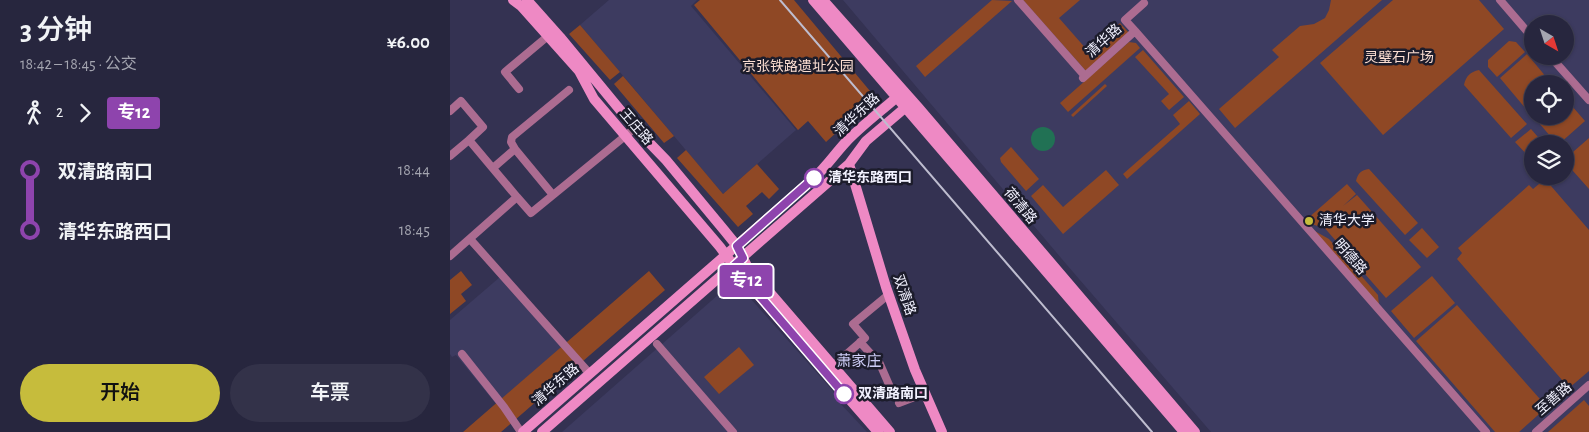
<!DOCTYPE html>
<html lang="zh">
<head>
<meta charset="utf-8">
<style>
	:root { --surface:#27263e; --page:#333249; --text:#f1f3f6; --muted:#a4a5b0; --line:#434358; --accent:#c6bc3c }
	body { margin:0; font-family:"Alegreya Sans","Noto Sans SC",sans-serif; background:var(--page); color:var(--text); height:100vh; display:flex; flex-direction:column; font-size:19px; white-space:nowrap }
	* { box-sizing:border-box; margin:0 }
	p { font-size:16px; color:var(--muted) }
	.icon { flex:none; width:28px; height:28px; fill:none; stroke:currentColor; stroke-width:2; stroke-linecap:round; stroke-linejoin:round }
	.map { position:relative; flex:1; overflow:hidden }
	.panel { display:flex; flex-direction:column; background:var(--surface); width:450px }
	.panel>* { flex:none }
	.badge { padding:0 10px; border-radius:4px; font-size:18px; line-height:32px }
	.needle { width:32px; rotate:141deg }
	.tools { position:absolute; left:1074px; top:15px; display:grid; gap:10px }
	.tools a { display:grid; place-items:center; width:50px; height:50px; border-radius:50%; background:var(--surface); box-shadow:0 1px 4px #0004,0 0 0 1px var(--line); font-size:25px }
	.map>.badge { position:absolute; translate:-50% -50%; box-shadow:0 0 0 2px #fff }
	.legs { display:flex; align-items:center; gap:8px; height:55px; padding:0 20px; font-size:16px }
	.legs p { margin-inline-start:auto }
	.headline { display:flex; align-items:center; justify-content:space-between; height:85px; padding:0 20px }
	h1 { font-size:28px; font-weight:600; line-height:38px }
	.button { display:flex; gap:10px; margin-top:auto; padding:10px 20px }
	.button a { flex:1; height:58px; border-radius:30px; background:var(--accent); color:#111; font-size:20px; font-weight:600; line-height:58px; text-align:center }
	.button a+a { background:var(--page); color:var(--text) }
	ul { padding:0 20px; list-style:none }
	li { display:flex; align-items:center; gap:18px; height:60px; font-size:19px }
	li i { display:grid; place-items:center; width:8px; height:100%; margin:0 6px; background:currentColor }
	li i::after { content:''; width:12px; height:12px; margin:-6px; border:4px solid; border-radius:50%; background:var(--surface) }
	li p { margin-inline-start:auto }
	li:first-child i { background:linear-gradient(#0000 50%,currentColor 0) }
	li:last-child i { background:linear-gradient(currentColor 50%,#0000 0) }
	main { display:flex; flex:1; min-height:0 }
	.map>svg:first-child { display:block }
	.built { fill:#3d3b60; fill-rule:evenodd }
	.green { fill:#8f4825 }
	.water { fill:#217154 }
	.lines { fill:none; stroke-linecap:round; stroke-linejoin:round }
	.street { stroke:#ac6c91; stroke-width:8 }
	.secondary { stroke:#ee89c4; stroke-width:10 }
	.rail { stroke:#bebdcf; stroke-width:2 }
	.line-1-casing { stroke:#fff; stroke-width:11 }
	.line-1 { stroke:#8e44ad; stroke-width:8 }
	.stop-1-dot { fill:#fff; stroke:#8e44ad; stroke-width:2.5 }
	.poi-dot { fill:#c6bc3c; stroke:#1c1c2b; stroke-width:2 }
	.labels { text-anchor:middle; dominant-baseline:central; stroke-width:5; stroke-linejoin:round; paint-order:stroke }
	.street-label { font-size:14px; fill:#f2f2ff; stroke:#1c1c2b }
	.park-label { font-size:14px; fill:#faddd1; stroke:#1c1c2b }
	.stop-label { font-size:14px; font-weight:bold; fill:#f2f2ff; stroke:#1c1c2b; text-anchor:start }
	.poi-label { font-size:14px; fill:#f2f2ff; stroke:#1c1c2b; text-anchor:start }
	.neighbourhood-label { font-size:15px; fill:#cdcdf6; stroke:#1c1c2b }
</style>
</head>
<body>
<main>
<section class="panel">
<div class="headline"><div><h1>3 分钟</h1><p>18:42 – 18:45 · 公交</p></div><b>¥6.00</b></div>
<div class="legs"><svg class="icon" aria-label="walk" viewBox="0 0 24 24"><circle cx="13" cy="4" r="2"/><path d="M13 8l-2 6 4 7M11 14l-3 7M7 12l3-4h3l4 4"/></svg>2<svg class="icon" aria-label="forward" viewBox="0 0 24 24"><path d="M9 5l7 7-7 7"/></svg><b class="badge" style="background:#8e44ad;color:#fff">专12</b></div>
<ul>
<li><i style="color:#8e44ad"></i><b>双清路南口</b><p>18:44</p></li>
<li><i style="color:#8e44ad"></i><b>清华东路西口</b><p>18:45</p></li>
</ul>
<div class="button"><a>开始</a><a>车票</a></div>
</section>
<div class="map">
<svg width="1139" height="432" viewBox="0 0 1139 432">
	<rect width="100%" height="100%" fill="#343252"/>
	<path class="built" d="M159 0H247L241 6 346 130 273 194 130 25Z
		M393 0H1139V432H761L617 265ZM1082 24H1115V56H1082ZM1082 84H1115V116H1082ZM1082 144H1115V176H1082Z
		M50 277 113 346 46 404 6 355 2 357 0 354V320Z
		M277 287 291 288 383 391 388 401 417 432H112Z"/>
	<path class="green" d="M250 0H344L425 97 376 142 358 121 348 130 244 5Z
		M542 0 562 1 475 77 466 66Z
		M573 0H630L609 18 638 51 670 23 679 33 636 71Z
		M881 0H932L785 128 769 109 829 57 822 50 850 26 864 24 875 18 879 10Z
		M943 0H1029L1054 29 933 135 870 63Z
		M130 25 170 72 160 80 119 34Z
		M1059 41 1066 42 1075 52 1047 77 1038 67V60Z
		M679 42 686 43 690 48 618 112 610 103Z
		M693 50 734 97 719 110 711 101 719 94 685 57Z
		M1077 54 1102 84H1082V116L1050 78Z
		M1029 70 1077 124 1061 138 1014 85C1016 76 1020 72 1029 70Z
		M173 76 224 136 214 143 164 84Z
		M655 84 657 86 623 117 621 115Z
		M1115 98 1135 121 1109 144H1107L1083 116H1115Z
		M739 101 750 114 677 179 673 174 730 124 723 115Z
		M1081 129 1094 144H1082V160L1065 142Z
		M1139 138V189L1115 162V159Z
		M561 147 589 179 576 191 551 162 550 158Z
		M236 150 273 194 307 164 329 189 319 199 312 192 296 206 303 214 288 227 227 158Z
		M919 169 968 223 955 235 906 181C908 173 911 170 919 169Z
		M656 170 669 185 613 234 581 196 593 185 613 207Z
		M1095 179 1139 230V371L1119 388 1007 259 1012 253 1008 248 1079 185 1083 189Z
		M897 184 906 194 893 206 907 195 971 267 936 298 872 225 870 227 862 224 857 219Z
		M972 228 989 247 977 258 959 240Z
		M863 230 879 239 928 295 929 305Z
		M11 271 22 285 11 294 16 301 0 314V280Z
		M199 271 215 290 51 432H13Z
		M982 276 1005 303 964 338 941 311Z
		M1007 305 1097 407 1069 432H1045L966 341Z
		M289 347 304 365 269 394 254 377Z
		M1134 400 1139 406V432H1098Z"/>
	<path class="water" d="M581 139a12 12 0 1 1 24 0a12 12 0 1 1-24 0Z"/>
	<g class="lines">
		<path class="street" d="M568 0 635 76
			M1050 0 1082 37
			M685 31 1036 432
			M1100 56 1139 100
			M633 78 685 31 675 20 694 3
			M69 89 55 72 98 36
			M0 111 11 101 33 127 19 140
			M65 149 61 142 62 137 119 90
			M0 156 19 140 67 197
			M43 168 65 149 103 195
			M20 239 140 374
			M0 256 67 197 81 213 185 128
			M410 342 430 364 440 387
			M207 344 283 432
			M12 354 54 407 71 432
			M383 366 415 338 403 324 438 295
			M449 403 475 393
			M1086 432 1139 385"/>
		<path class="secondary" d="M63 0 71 6 129 71 144 99 270 247 289 273 428 432
			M77 0 110 37 185 128 216 160 274 230 287 246 297 266 440 432
			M363 0 734 432
			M373 0 468 107 745 432
			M399 164 436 287 465 370 492 432
			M73 432 364 178C376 167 384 155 395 143 411 126 430 112 447 97H453
			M92 432 399 164 416 141 456 107 457 101"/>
		<path class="rail" d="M330 0 702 432"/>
	</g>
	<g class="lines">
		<g class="line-1-casing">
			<path id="line-1" d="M364 178 287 246 293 258 284 266 394 394"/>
		</g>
		<use href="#line-1" class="line-1"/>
	</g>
	<g class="stop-1-dot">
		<circle cx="364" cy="178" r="9"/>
		<circle cx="394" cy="394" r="9"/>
	</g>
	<circle class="poi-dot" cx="859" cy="221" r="5"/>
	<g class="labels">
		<g class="street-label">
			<text transform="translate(654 41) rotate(-42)">清华路</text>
			<text transform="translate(407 115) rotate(-43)">清华东路</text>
			<text transform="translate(186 127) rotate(49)">王庄路</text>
			<text transform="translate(570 206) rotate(50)">荷清路</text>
			<text transform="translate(900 257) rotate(49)">明德路</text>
			<text transform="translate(454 295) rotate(71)">双清路</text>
			<text transform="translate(106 385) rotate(-41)">清华东路</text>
			<text transform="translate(1104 399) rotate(-41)">至善路</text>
		</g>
		<g class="park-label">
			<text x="949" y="58">灵璧石广场</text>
			<text x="348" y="67">京张铁路遗址公园</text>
		</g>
		<g class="stop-label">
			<text x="378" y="178">清华东路西口</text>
			<text x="408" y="394">双清路南口</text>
		</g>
		<g class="poi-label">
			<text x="869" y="221">清华大学</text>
		</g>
		<g class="neighbourhood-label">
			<text x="409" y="361">萧家庄</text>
		</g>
	</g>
</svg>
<div class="tools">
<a><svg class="needle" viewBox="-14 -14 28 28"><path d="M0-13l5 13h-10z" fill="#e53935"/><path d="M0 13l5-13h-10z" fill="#a4a5b0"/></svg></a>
<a><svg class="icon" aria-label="locate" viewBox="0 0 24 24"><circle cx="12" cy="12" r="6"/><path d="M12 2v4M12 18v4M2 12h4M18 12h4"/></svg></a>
<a><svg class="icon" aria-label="layers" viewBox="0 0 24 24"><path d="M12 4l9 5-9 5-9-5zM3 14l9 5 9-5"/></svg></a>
</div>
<b class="badge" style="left:296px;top:281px;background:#8e44ad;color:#fff">专12</b>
</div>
</main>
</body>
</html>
